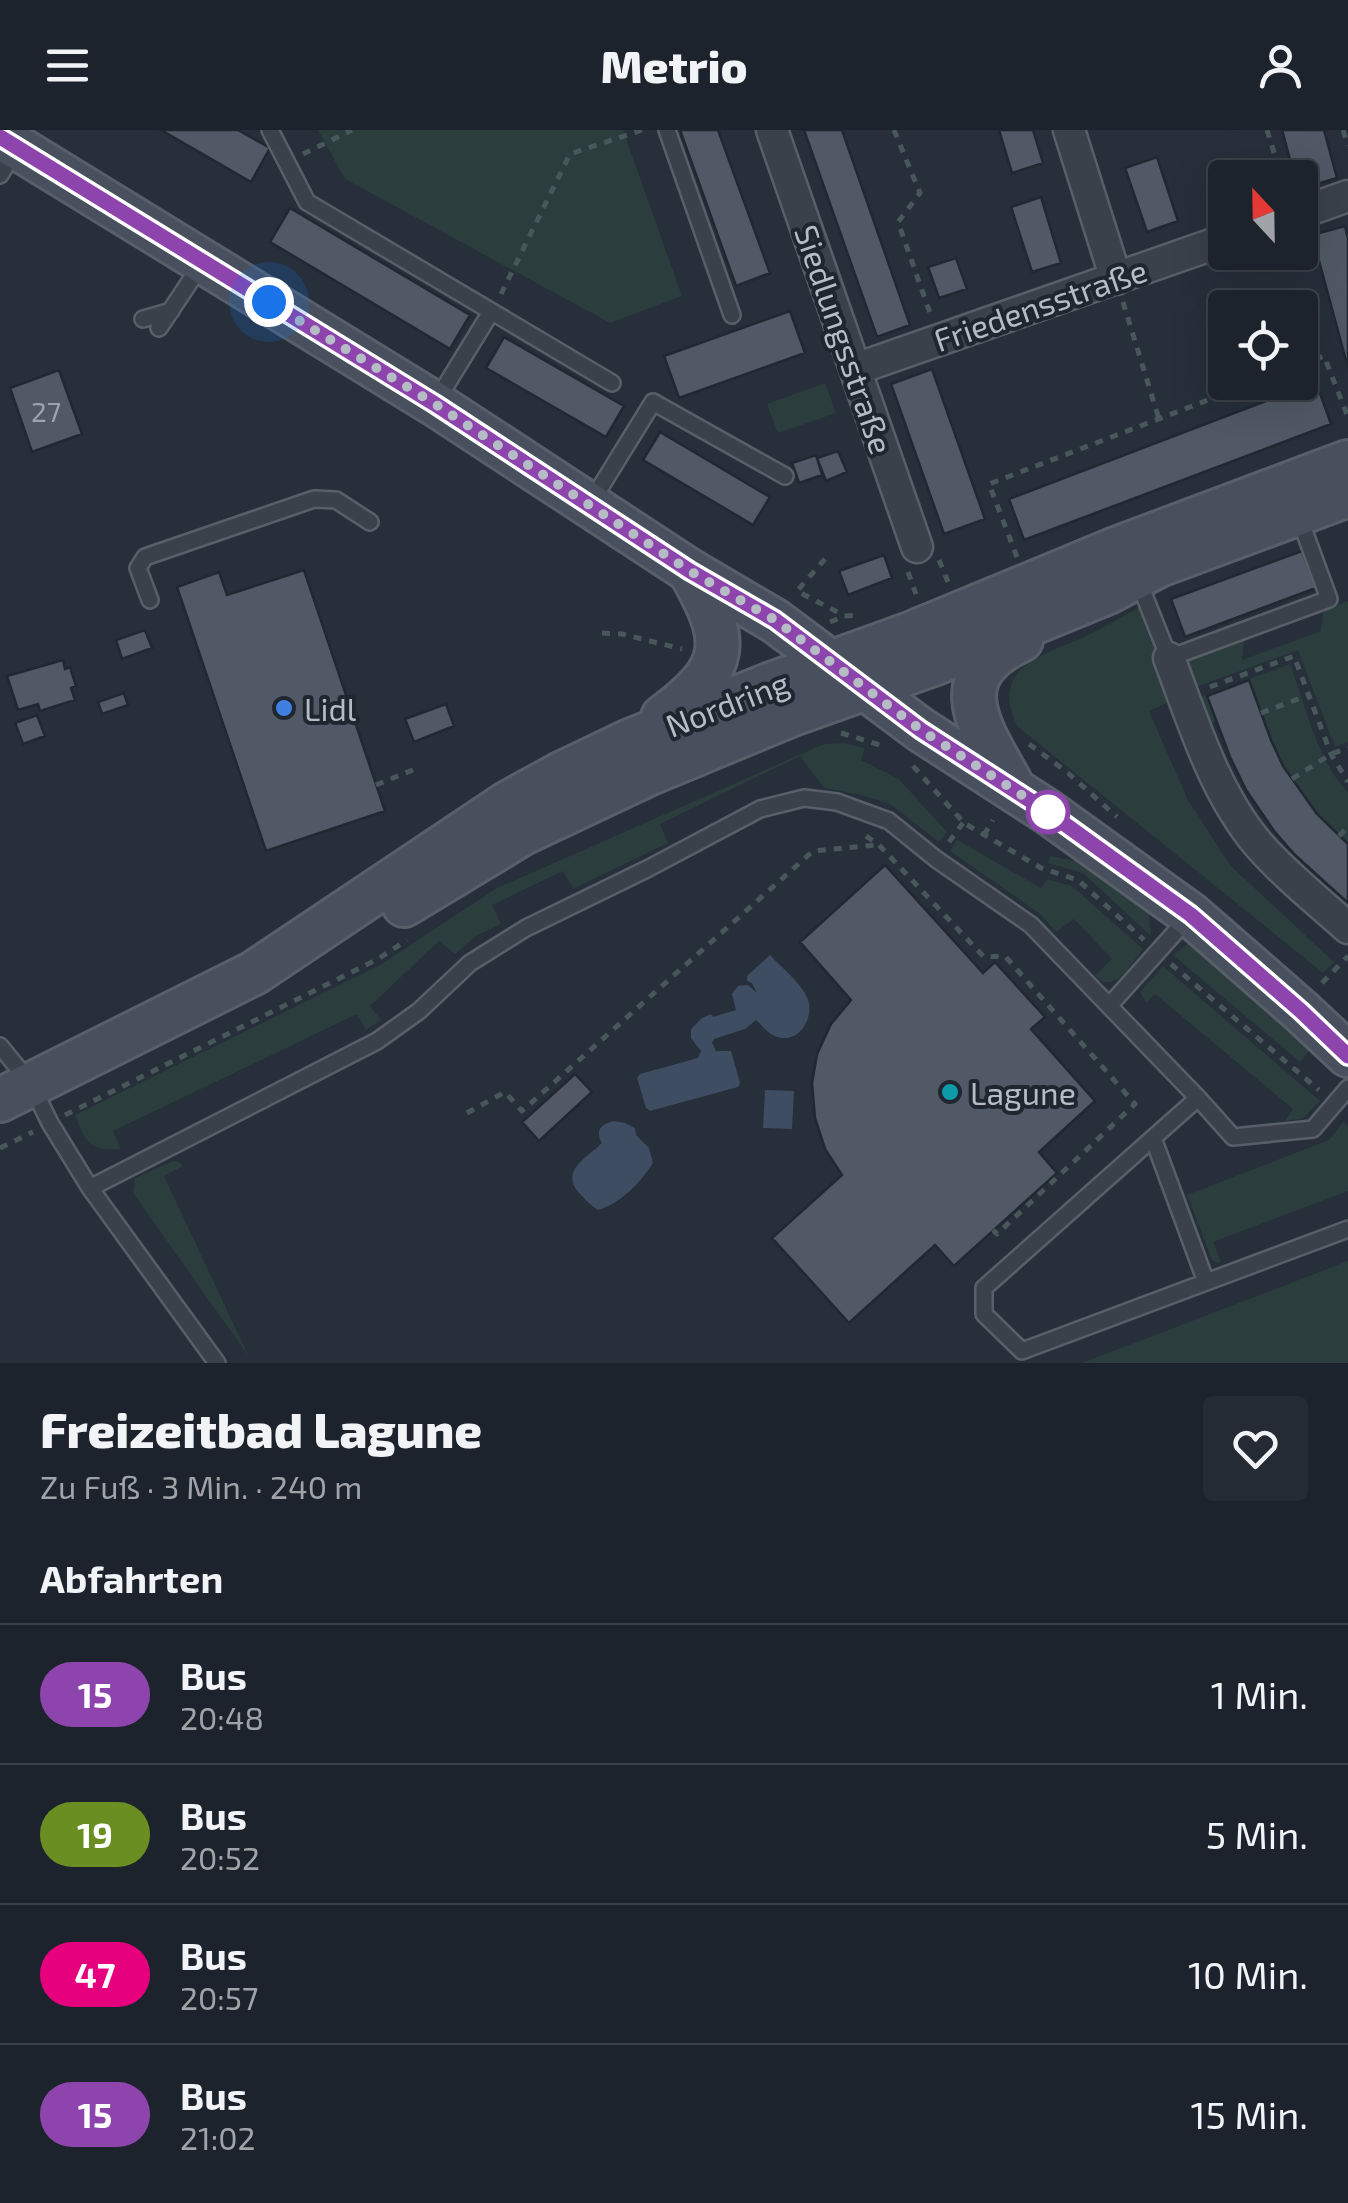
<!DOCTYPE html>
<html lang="de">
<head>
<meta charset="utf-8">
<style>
	:root { --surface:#1c232c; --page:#252b34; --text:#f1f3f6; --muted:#a0a4a9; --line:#3a4048 }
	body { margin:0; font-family:"Exo 2",sans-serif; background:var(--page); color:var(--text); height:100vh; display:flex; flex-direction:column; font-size:38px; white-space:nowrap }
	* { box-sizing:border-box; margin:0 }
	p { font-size:32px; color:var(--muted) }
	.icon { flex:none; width:55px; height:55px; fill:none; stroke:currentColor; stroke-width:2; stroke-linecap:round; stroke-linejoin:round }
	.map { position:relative; height:1233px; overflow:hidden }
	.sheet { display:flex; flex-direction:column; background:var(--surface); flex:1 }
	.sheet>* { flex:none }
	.badge { padding:0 20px; border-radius:32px; font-size:35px; line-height:65px }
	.needle { width:65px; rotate:338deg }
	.tools { position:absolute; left:1208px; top:30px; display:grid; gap:20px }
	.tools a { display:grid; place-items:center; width:110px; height:110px; border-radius:10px; background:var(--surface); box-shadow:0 10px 40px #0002,0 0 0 2px var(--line); font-size:50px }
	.you { position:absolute; width:50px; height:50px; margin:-25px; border:8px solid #fff; border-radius:50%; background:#1a73e8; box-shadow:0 0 0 15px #1a73e833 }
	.map>.badge { position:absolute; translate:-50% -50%; box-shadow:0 0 0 5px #fff }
	h2 { padding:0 40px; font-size:38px; line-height:90px }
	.round { display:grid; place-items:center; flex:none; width:105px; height:105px; border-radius:10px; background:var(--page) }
	.head { display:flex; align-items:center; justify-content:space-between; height:170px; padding:0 40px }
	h1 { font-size:48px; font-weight:800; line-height:75px }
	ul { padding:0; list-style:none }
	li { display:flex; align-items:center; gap:30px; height:140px; padding:0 40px; border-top:2px solid var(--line) }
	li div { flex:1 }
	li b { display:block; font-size:38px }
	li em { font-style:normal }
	li .badge { min-width:110px; font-weight:700; text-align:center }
	header { display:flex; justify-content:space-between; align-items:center; height:130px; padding:0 40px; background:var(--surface); font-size:45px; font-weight:800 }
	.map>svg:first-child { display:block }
	.green { fill:#2b3d3d }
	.water { fill:#3e4d61 }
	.building { fill:#505965; stroke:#212832; stroke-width:2.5 }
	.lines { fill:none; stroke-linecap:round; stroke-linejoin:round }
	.lane-casing { stroke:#585f69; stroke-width:20 }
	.street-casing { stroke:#585f69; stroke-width:35 }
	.secondary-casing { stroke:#585f69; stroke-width:48 }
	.path { stroke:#48585a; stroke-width:5; stroke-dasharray:8 8; stroke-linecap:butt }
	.lane { stroke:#3a414b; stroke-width:15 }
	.street { stroke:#3a414b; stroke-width:30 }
	.secondary { stroke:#48505d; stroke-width:42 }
	.line-casing { stroke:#fff; stroke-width:22 }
	.line { stroke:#8e44ad; stroke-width:15 }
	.walk { stroke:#b6bcc6; stroke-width:10; stroke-dasharray:0 18 }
	.shop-dot { fill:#3f7fe0; stroke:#1f2630; stroke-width:4 }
	.stop-dot { fill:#fff; stroke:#8e44ad; stroke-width:5 }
	.culture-dot { fill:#0f9aa8; stroke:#1f2630; stroke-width:4 }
	.labels { text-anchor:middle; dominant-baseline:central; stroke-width:8; stroke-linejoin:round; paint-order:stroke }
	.number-label { font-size:28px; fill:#9ca3ae }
	.street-label { font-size:32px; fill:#b6bcc6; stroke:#1f2630 }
	.poi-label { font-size:32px; fill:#b6bcc6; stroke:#1f2630; text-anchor:start }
</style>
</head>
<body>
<header><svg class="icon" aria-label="menu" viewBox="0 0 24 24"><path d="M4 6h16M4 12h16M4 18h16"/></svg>Metrio<svg class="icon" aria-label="person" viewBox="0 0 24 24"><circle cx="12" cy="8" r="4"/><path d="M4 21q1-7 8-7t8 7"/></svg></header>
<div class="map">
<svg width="1348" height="1233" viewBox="0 0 1348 1233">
	<rect width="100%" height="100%" fill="#262f3a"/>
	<path class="green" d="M318 0H623L682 166 610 193 345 49Z
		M825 253 836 283 778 303 767 274Z
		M1348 471V612L1335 617 1298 520 1193 558 1182 530 1244 509 1242 530 1321 501 1323 480Z
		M1140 477 1161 531 1169 572 1149 581 1188 670 1231 736 1334 832 1323 843 1018 597C988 539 1041 526 1084 507 1103 498 1121 487 1140 477Z
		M1290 534C1305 573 1318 633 1348 662V714C1291 663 1274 620 1249 550L1207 566 1216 591 1207 595 1197 568Z
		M844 613 865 618 861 630 899 649 947 702 939 712 890 674 861 665 824 658 800 626 660 694 668 713 573 759 563 741 492 775 501 794 476 806 455 824 439 811 370 876 381 890 366 900 357 884 113 1001 121 1019C90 1022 85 1012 75 985L380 835 497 758 824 614Z
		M957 710 1041 758 1047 749 1072 756 1143 819C1131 834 1113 867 1095 845L1112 829 1074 789 1056 802 1040 784 950 721Z
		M1050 726 1085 733 1149 782 1151 806 1083 743 1048 733Z
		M1189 813 1311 919 1300 932 1173 825Z
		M1163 836 1320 971 1304 988 1285 991 1293 979 1155 864 1146 873 1140 862Z
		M1343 992 1348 996V1061L1213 1112 1221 1132 1217 1133 1212 1130 1187 1065 1329 1010Z
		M173 1031 179 1032 183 1036 164 1046 249 1227 133 1063 135 1048Z
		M1348 1131V1233H1082Z"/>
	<path class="water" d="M770 825C782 838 800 852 807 867 816 888 798 916 775 906 767 903 762 895 756 890L745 899 714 909 712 913 716 921H731L740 953 738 957 650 981 646 978 637 948 640 944 698 928 701 921 691 908V899L702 888 711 884 713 887 736 880 732 864 738 856 748 855 757 863 752 853 747 851V846Z
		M765 960 794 961 792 999 763 998Z
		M614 991 625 993 635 998 636 1005 649 1018 653 1033C642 1051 619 1075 598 1080 590 1075 586 1070 580 1064 559 1042 586 1028 602 1013 595 1001 600 994 614 991Z"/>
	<path class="building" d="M161 0H238L270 18 251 52Z
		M680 0H718L770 143 736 156Z
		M804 0H842L910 195 877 207Z
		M999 0H1033L1043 33 1012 43Z
		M1282 0H1324L1337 48 1300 59V48H1295Z
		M1157 27 1178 91 1147 102 1125 38Z
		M1041 67 1061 133 1032 142 1011 77Z
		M290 78 470 185 450 219 270 112Z
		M1345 96 1348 109V238L1312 105Z
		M956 128 967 159 939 168 928 137Z
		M790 181 805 223 679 268 664 226Z
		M504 207 624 276 606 307 486 238Z
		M932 239 985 389 944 404 891 254Z
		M59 240 82 304 32 322 10 258Z
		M1316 252 1331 294 1024 410 1009 369Z
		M660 302 770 367 753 395 643 330Z
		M838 321 847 342 826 351 817 328Z
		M816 325 822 345 799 353 792 333Z
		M1302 421 1316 458 1185 507 1171 469Z
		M884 425 892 448 848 465 839 441Z
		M304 440 385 681 266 721 177 457 219 442 227 465Z
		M145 500 152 518 122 529 116 510Z
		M63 530 65 539 70 537 76 556 71 558 75 570 40 581 38 574 18 580 7 546Z
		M1249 550 1271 610 1283 636 1317 684 1348 714V773L1295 725 1274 701 1246 660 1230 627 1207 566Z
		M124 563 128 575 102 584 98 572Z
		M446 574 454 596 414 612 405 589Z
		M37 585 45 606 23 614 15 593Z
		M885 735 983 843 995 832 1045 887 1031 899 1095 971 1039 1022 1057 1043 954 1136 935 1115 849 1193 772 1108 842 1045 825 1019 815 988 812 953 817 924 831 894 851 870 800 812Z
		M575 944 592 962 539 1011 522 992Z"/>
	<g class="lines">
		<g class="lane-casing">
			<path id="lane" d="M270 0 307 72 612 253
				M667 0 732 185
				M0 45 15 21
				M143 189 171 181
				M159 198 201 135
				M437 270 491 182
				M590 374 653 272 785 346
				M1138 450 1169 528 1329 469 1299 387
				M150 470 138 438 145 427 314 369 336 370 370 392
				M1109 876 1188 788
				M0 916 31 954 50 993 90 1058 217 1233
				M1198 968 1233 1007 1313 999 1348 958
				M1153 1008 1206 1152
				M90 1058 377 911 419 881 470 833 526 798 647 739 760 679 804 668 837 672 889 691 936 729 1031 795 1198 968 984 1158V1184L1022 1221 1348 1099"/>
		</g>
		<g class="street-casing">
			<path id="street" d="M772 0 917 417
				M1069 0 1116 149
				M1300 83 1348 66
				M856 239 1225 110
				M1169 528C1193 591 1214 662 1258 714 1285 745 1318 771 1348 798"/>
		</g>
		<g class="secondary-casing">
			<path id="secondary" d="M0 7 435 274 690 441 775 491 921 600 1048 682 1191 785 1301 881 1348 925
				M663 587C731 537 730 511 690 441
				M1011 654C980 598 942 547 1021 510
				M404 775 523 703 650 643 790 585 933 534 1108 462 1159 435 1348 365
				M0 970 254 843 508 673 559 645 630 611 769 555 913 503 1116 419 1348 332"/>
		</g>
		<path class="path" d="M894 0 920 63 898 92 930 183
			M1267 0 1282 48
			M1343 0 1348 16
			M303 24 352 0
			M501 164 570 24 642 0
			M1123 172 1159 289
			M1300 235 1324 226 1348 287
			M1017 427 989 354 1255 252
			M825 429 797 461 845 486
			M939 430 948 452
			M908 442 916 464
			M830 492 845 486 858 485
			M602 503 622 504 682 519
			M1210 557 1294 526 1331 624 1348 652
			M1261 583 1309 565
			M841 603 883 616
			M1029 614 1068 643 1117 687
			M913 636 964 693 1041 738 1078 750 1144 810
			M1292 649 1331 624 1348 618
			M376 655 420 637
			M984 705 993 690
			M866 706 879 715 984 827 1005 826 1135 974 997 1104 993 1100
			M1339 706 1348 697
			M949 712 963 693
			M1171 834 1319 960
			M1322 853 1348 826
			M467 983 505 962 522 981 813 721 876 715
			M65 985 378 829 407 810
			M0 1018 33 1002"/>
		<use href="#lane" class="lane"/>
		<use href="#street" class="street"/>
		<use href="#secondary" class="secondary"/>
	</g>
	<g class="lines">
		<g class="line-casing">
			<path id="line" d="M0 7 435 274 690 441 775 490 921 600 1048 682 1191 785 1301 881 1348 926"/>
		</g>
		<use href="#line" class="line"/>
		<path class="walk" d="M269 172 435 274 690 441 775 490 921 600 1048 682"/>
	</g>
	<circle class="shop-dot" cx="284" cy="578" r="10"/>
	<circle class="stop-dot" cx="1048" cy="682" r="20"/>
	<circle class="culture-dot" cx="950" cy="962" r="10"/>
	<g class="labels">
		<g class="number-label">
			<text x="46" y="281">27</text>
		</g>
		<g class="street-label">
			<text transform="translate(1040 174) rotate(-19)">Friedensstraße</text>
			<text transform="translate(845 209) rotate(71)">Siedlungsstraße</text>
			<text transform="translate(727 573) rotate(-21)">Nordring</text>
		</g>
		<g class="poi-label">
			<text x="304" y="578">Lidl</text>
			<text x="970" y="962">Lagune</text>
		</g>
	</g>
</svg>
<div class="tools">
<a><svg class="needle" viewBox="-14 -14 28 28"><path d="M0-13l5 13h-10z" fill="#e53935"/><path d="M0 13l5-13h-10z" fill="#a0a4a9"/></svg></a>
<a><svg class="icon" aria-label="locate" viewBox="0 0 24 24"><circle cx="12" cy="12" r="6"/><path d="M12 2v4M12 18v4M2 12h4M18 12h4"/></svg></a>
</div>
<div class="you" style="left:269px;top:172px"></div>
</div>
<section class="sheet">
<div class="head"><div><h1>Freizeitbad Lagune</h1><p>Zu Fuß · 3 Min. · 240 m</p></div><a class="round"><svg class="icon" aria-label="heart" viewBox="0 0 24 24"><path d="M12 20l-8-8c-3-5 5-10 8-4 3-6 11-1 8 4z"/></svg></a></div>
<h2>Abfahrten</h2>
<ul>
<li><span class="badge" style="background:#8e44ad;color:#fff">15</span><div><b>Bus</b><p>20:48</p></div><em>1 Min.</em></li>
<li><span class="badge" style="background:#6b8e23;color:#fff">19</span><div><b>Bus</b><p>20:52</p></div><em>5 Min.</em></li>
<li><span class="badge" style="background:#e6007e;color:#fff">47</span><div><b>Bus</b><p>20:57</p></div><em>10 Min.</em></li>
<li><span class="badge" style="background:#8e44ad;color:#fff">15</span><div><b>Bus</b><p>21:02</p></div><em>15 Min.</em></li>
</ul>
</section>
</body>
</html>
